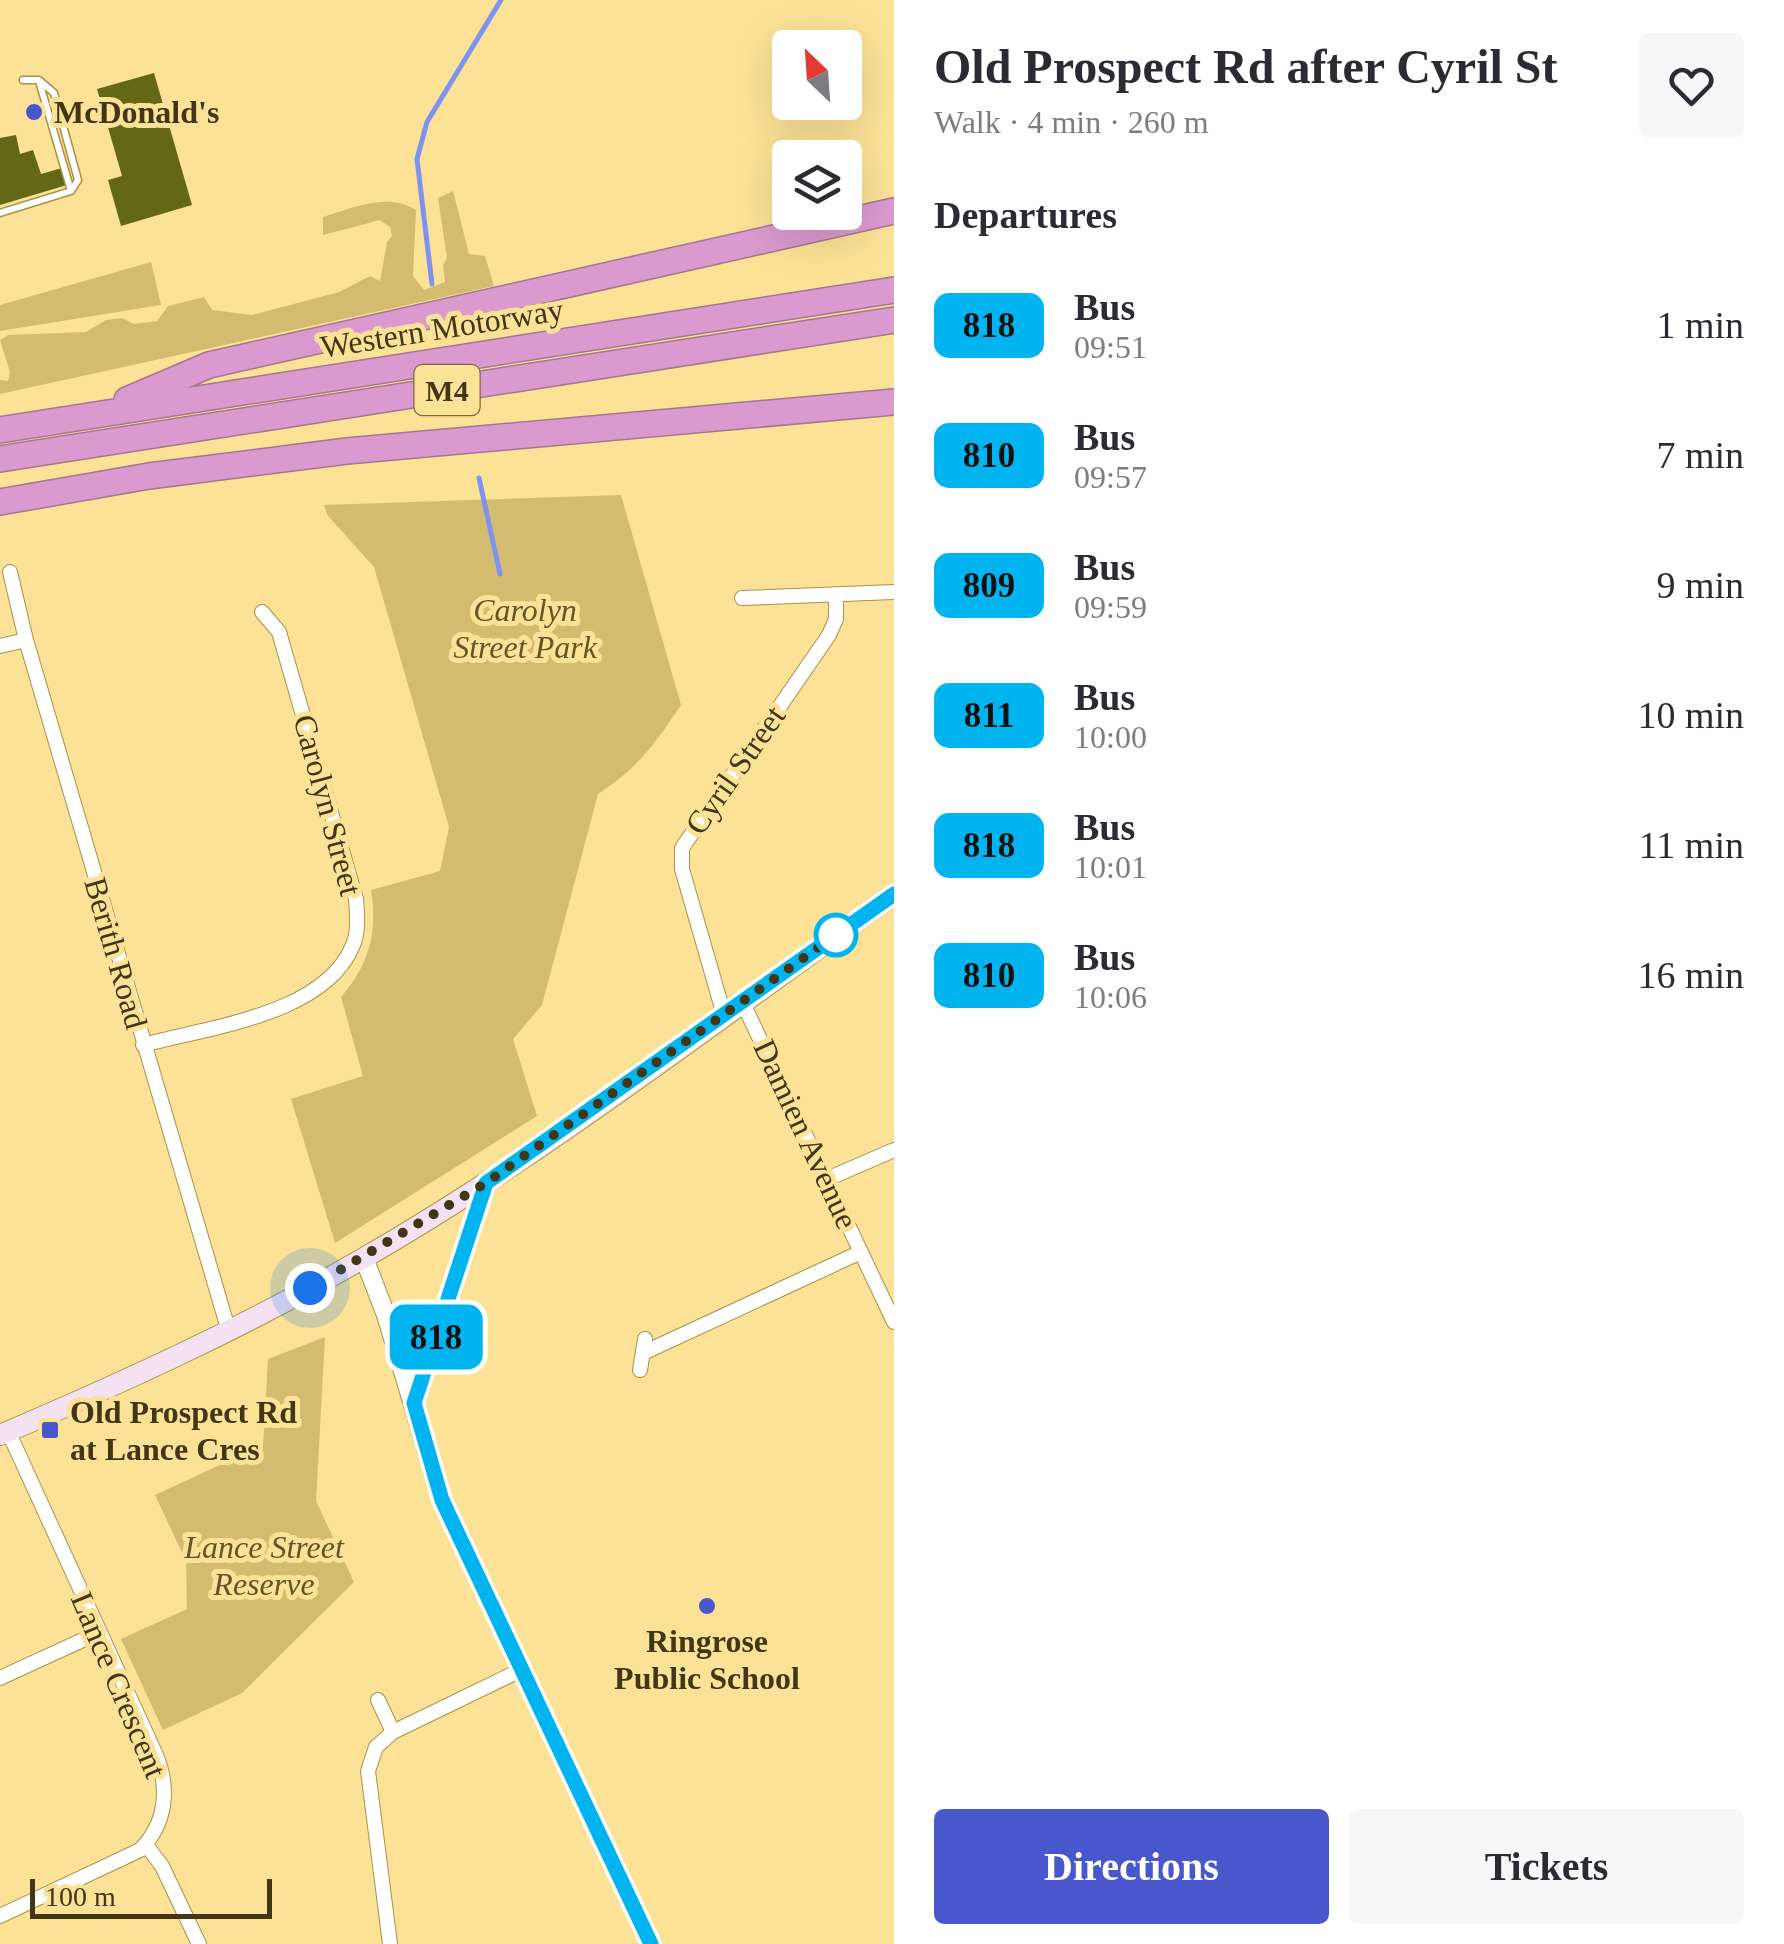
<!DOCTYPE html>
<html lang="en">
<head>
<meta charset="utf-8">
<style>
	:root { --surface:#fff; --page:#f7f7f7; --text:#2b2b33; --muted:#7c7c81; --accent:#4857cc }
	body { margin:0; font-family:Georgia,serif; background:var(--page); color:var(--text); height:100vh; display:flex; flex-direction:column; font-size:38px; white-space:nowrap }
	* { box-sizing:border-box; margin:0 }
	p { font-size:32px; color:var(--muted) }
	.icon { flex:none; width:55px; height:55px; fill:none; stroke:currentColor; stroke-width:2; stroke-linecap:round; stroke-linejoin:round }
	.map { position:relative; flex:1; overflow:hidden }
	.sheet { display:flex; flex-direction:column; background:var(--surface); width:890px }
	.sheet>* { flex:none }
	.badge { padding:0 20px; border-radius:15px; font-size:35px; line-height:65px }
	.needle { width:65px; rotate:335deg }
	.controls { position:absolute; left:772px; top:30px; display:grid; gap:20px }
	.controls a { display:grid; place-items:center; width:90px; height:90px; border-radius:10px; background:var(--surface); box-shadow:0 10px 40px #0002; font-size:50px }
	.scale { position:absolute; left:30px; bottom:25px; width:242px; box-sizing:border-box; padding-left:10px; border:5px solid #413717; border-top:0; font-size:28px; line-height:35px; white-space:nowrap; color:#413717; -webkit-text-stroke:8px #fbe296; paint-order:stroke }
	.you { position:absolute; width:50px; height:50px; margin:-25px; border:8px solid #fff; border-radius:50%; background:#1a73e8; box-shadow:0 0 0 15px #1a73e833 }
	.map>.badge { position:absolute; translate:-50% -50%; box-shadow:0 0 0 5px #fff }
	h2 { padding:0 40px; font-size:38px; line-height:90px }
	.round { display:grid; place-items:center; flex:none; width:105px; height:105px; border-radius:10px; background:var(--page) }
	.head { display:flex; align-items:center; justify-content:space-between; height:170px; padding:0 40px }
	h1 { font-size:48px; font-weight:800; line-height:75px }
	.button { display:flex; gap:20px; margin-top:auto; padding:20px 40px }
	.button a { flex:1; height:115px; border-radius:10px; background:var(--accent); color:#fff; font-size:40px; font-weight:800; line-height:115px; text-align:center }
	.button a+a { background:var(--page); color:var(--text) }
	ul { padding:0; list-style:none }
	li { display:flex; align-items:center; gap:30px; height:130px; padding:0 40px }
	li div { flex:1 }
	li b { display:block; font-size:38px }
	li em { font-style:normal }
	li .badge { min-width:110px; font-weight:700; text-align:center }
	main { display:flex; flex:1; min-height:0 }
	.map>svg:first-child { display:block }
	.green { fill:#d3bc70 }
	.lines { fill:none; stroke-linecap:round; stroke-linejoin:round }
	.stream { stroke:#7e93f1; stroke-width:5 }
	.building { fill:#636716 }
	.service-casing { stroke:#a99246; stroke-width:9 }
	.minor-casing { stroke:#a99246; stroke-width:16 }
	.tertiary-casing { stroke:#a99246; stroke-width:20 }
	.secondary-casing { stroke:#a99246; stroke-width:22 }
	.motorway-casing { stroke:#a4778f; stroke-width:28 }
	.service { stroke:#fff; stroke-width:6 }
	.minor { stroke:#fff; stroke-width:14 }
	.tertiary { stroke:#fff; stroke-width:18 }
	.secondary { stroke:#f4e1f1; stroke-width:20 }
	.motorway { stroke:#da9acf; stroke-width:25 }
	.line-casing { stroke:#fff; stroke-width:22 }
	.line { stroke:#00b5ef; stroke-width:15 }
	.walk { stroke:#413717; stroke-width:10; stroke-dasharray:0 18 }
	.poi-dot { fill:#4857cc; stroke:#fbe296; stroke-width:4 }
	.stop-dot { fill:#fff; stroke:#00b5ef; stroke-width:5 }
	.labels { text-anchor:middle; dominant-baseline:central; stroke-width:10; stroke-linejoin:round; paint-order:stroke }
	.shield { fill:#fbe296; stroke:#796a3d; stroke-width:2.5 }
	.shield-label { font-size:30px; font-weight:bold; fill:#413717 }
	.poi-label { font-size:32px; font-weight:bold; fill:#413717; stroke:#fbe296; text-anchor:start }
	.street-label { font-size:32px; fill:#413717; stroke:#fbe296 }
	.park-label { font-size:32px; font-style:italic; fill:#635526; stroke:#fbe296 }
</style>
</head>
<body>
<main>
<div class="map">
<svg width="894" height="1944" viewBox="0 0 894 1944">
	<rect width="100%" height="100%" fill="#fbe296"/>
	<path class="green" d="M453 191 469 254 485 256 494 286 0 394V380L8 381 10 372 0 340 8 335 86 332 106 320 122 318 134 324 157 321 168 306 204 297 212 310 252 315 339 292 370 276 380 281 387 242 392 236 390 227 380 220 323 235V217C353 208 387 192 416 210L413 276 424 290 445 282 443 265 447 258 438 198Z
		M151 262 161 305 0 331V305Z
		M621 495 681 705C654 745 639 767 598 794L542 1005 513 1039 537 1116 335 1243 291 1099 363 1076 341 997C369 965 378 932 371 890L440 871 449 827 374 567 328 516 324 505Z
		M325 1337 316 1501 354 1582 242 1693 163 1730 121 1639 187 1609 186 1561 155 1495 263 1445 268 1359Z"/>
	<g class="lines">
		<path class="stream" d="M432 284 417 159 427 122 501 0
			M479 478 500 574"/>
	</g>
	<path class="building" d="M154 73 192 205 121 226 108 180 122 176 97 89Z
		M16 135 20 154 33 150 41 174 62 168 67 185 0 205V138Z"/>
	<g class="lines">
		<g class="service-casing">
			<path id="service" d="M39 81 71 191
				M0 213 71 191 78 180 54 93 39 80H23"/>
		</g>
		<g class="minor-casing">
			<path id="minor" d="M10 572 26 640 229 1332
				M742 598 894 592
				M0 646 26 640
				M742 1001 894 1322
				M724 1015 682 869V848L829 635 836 619V594
				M143 1045C208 1027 325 1015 353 945 359 931 357 914 356 899L279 632 262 612
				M827 1179 894 1150
				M643 1353 861 1252
				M640 1370 645 1339
				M414 1403 486 1184
				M0 1678 98 1633
				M378 1700 393 1732
				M146 1845 162 1866 199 1944
				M0 1916 140 1850C166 1824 170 1789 156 1755L8 1431
				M390 1944 368 1771 376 1747 393 1732 521 1670"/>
		</g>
		<g class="tertiary-casing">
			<path id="tertiary" d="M364 1258 386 1315 442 1501 651 1944"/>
		</g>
		<g class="secondary-casing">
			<path id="secondary" d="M0 1435C124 1382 245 1327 362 1259 548 1152 719 1018 894 894"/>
		</g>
		<g class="motorway-casing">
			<path id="motorway" d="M127 400 209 365 894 211
				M0 430 894 290
				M0 459 894 320
				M0 502 149 476 347 451 894 402"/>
		</g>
		<use href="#service" class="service"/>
		<use href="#minor" class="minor"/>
		<use href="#tertiary" class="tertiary"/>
		<use href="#secondary" class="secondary"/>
		<use href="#motorway" class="motorway"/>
	</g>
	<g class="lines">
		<g class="line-casing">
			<path id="line" d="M651 1944 442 1500 414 1403 486 1183 894 894"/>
		</g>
		<use href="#line" class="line"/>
		<path class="walk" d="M310 1288 486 1183 836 935"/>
	</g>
	<g class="poi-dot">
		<circle cx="34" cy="112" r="10"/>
		<rect x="40" y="1420" width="20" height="20" rx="5"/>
		<circle cx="707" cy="1606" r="10"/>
	</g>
	<circle class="stop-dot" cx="836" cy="935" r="20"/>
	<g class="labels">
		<rect class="shield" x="414.5" y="365" width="65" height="50" rx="8"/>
		<g class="shield-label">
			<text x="447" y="390">M4</text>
		</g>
		<g class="poi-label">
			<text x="54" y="112">McDonald's</text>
			<text x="70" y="1412">Old Prospect Rd<tspan x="70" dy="37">at Lance Cres</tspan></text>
			<text x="707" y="1641" text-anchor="middle">Ringrose<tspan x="707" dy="37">Public School</tspan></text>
		</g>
		<g class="street-label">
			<text transform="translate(442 328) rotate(-9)">Western Motorway</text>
			<text transform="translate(735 770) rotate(-55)">Cyril Street</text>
			<text transform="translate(328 805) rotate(75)">Carolyn Street</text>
			<text transform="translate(116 953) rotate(74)">Berith Road</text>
			<text transform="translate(806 1134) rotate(65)">Damien Avenue</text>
			<text transform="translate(119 1685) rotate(67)">Lance Crescent</text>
		</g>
		<g class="park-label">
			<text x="525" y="610">Carolyn<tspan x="525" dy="37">Street Park</tspan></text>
			<text x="264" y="1547">Lance Street<tspan x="264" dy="37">Reserve</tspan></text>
		</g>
	</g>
</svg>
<div class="controls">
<a><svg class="needle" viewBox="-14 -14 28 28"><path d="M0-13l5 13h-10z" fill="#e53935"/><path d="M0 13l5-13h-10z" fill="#7c7c81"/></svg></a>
<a><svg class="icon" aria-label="layers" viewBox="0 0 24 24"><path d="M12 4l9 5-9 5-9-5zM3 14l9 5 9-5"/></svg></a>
</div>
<div class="scale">100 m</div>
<div class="you" style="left:310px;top:1288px"></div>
<b class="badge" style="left:436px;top:1337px;background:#00b5ef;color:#111">818</b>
</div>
<section class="sheet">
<div class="head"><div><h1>Old Prospect Rd after Cyril St</h1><p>Walk · 4 min · 260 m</p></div><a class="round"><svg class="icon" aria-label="heart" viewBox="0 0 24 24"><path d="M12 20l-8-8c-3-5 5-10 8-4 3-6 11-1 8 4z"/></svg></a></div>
<h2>Departures</h2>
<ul>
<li><span class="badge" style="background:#00b5ef;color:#111">818</span><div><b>Bus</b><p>09:51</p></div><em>1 min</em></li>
<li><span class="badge" style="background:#00b5ef;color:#111">810</span><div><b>Bus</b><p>09:57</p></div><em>7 min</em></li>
<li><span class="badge" style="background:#00b5ef;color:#111">809</span><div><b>Bus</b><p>09:59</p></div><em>9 min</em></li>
<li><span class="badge" style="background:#00b5ef;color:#111">811</span><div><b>Bus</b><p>10:00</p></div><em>10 min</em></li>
<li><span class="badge" style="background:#00b5ef;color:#111">818</span><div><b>Bus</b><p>10:01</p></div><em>11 min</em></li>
<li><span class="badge" style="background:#00b5ef;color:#111">810</span><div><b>Bus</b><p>10:06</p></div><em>16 min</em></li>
</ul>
<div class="button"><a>Directions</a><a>Tickets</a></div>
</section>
</main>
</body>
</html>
